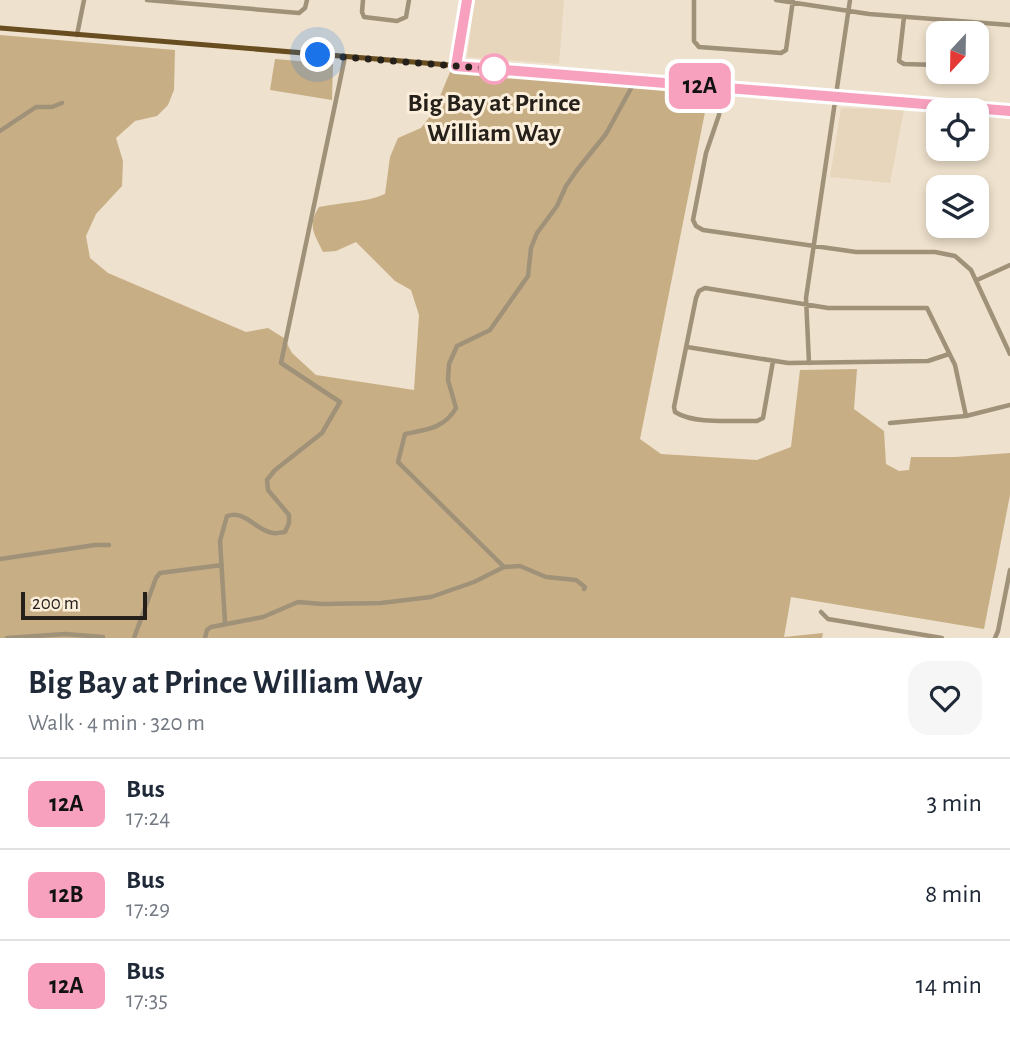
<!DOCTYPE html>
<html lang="en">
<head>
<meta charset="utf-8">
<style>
	:root { --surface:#fff; --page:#f6f6f7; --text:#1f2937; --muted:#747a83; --line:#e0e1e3 }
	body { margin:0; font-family:"Alegreya Sans",sans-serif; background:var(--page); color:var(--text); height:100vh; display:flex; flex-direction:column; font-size:26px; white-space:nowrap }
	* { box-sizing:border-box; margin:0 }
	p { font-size:23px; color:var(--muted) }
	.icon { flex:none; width:38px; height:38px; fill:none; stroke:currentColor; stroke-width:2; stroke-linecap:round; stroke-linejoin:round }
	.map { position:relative; height:638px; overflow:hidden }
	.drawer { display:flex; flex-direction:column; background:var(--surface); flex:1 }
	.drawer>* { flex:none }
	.badge { padding:0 14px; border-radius:10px; font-size:24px; line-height:46px }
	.needle { width:46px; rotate:202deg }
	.fabs { position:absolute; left:926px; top:21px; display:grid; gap:14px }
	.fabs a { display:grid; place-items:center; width:63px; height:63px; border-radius:14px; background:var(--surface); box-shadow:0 4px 10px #0003; font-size:35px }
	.scale { position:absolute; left:21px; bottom:18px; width:126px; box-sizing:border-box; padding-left:7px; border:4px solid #252019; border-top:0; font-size:19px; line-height:24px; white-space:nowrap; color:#252019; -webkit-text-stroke:5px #fbeeda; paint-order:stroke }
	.you { position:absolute; width:35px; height:35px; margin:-18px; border:5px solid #fff; border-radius:50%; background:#1a73e8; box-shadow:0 0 0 10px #1a73e833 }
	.map>.badge { position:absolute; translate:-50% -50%; box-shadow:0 0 0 4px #fff }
	.round { display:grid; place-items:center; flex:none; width:74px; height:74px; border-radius:21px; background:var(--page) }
	.overview { display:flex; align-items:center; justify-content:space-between; height:119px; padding:0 28px }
	h1 { font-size:33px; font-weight:700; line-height:52px }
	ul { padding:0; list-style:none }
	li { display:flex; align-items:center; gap:21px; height:91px; padding:0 28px; border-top:2px solid var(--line) }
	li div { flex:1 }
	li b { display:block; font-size:26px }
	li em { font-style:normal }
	li .badge { min-width:77px; font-weight:700; text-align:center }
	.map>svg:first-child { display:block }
	.built { fill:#e7d6bc }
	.green { fill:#c8ae85 }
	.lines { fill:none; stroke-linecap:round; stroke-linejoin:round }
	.minor { stroke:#a09179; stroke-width:4.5 }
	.major { stroke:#674d1f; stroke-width:5 }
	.line-casing { stroke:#fff; stroke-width:16 }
	.line { stroke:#f8a1be; stroke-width:10 }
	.walk { stroke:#252019; stroke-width:7; stroke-dasharray:0 12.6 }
	.stop-dot { fill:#fff; stroke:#f8a1be; stroke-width:3.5 }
	.labels { text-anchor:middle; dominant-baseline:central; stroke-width:6; stroke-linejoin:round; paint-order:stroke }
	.stop-label { font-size:26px; font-weight:bold; fill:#252019; stroke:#fbeeda }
</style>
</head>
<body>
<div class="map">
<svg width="1010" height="638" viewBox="0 0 1010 638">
	<rect width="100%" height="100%" fill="#eee1cd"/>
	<path class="built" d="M475 0H564L559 64 467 57Z
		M841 108 904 110 890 183 830 177Z"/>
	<path class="green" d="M0 35 175 50 174 90 168 105 157 116 135 121 116 138 123 161 122 186 96 214 86 236 90 258 108 273 246 332 268 328 284 338 292 353 316 375 414 390 419 315 411 290 395 281 356 242 336 251 323 252C314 233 307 226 319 207 342 202 364 203 385 194L390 157 398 138 421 128 434 111 450 72 709 92 640 439 661 454 757 460 791 447 800 370 857 369 854 409 884 431 886 464 899 471 909 470 911 457H955L1010 453V495L984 629 791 597 784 637 823 633 822 638H0Z
		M275 59 333 64 332 100 270 90Z"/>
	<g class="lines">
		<path class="minor" d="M147 0 299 13 305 8 307 0
			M363 0 362 12 364 17 397 21 406 17 409 0
			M694 0V41L699 47 781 53 786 50 793 0
			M776 0 869 14 1010 25
			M904 17 899 61 904 64 938 65
			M957 33 959 21
			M77 35 84 0
			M456 66 467 0
			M722 88 719 115 706 153 693 220 696 226 703 230 856 252H935L955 256 971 270 1010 354
			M0 131 36 107H52L62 103
			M977 280 1010 265
			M687 347 788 363 928 361 949 354
			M773 361 763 418 757 421C733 420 696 425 675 412L674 407 696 298 699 291 705 288 828 308H927L955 365 966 416
			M809 363 806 298 850 0
			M890 423 966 416 1010 405
			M0 559 95 545H109
			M504 567 398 462 405 434C426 430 445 428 456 408L448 380 449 364 457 346 490 330 528 276 531 248 537 233 557 206 566 186 577 170 606 134 635 81
			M821 612 828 619 942 638
			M223 625 225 622 220 541 227 516C245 509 256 531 273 533 277 534 281 532 285 532L289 523V515L268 490 267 480 275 470 322 433 340 402 281 363 345 57
			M7 638 65 634 103 637
			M134 638 156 578 160 573 222 565
			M205 638 207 630 211 627 263 617 298 602 322 604 381 603 431 597 474 582 504 567 520 566 546 577 576 580 585 587 584 589
			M995 638 998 631 1010 570"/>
		<path class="major" d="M0 28 1010 111"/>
	</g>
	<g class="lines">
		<g class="line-casing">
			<path id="line" d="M467 0 456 66 1010 111"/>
		</g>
		<use href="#line" class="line"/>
		<path class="walk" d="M318 55 505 70 494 69"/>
	</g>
	<circle class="stop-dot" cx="494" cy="69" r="14"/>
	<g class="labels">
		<g class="stop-label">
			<text x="494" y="103">Big Bay at Prince<tspan x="494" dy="30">William Way</tspan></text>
		</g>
	</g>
</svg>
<div class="fabs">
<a><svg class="needle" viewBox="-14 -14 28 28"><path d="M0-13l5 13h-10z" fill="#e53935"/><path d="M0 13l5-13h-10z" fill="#747a83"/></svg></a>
<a><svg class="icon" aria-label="locate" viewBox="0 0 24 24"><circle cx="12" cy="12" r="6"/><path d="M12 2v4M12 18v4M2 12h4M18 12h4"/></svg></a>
<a><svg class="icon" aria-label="layers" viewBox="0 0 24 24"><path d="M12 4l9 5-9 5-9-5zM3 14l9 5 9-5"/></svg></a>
</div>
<div class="scale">200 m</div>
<div class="you" style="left:318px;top:55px"></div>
<b class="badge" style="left:700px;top:86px;background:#f8a1be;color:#111">12A</b>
</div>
<section class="drawer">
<div class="overview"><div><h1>Big Bay at Prince William Way</h1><p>Walk · 4 min · 320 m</p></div><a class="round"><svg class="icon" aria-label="heart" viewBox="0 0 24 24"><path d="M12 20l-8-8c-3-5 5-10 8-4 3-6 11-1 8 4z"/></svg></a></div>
<ul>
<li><span class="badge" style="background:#f8a1be;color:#111">12A</span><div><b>Bus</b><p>17:24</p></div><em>3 min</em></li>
<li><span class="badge" style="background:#f8a1be;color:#111">12B</span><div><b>Bus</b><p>17:29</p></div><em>8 min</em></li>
<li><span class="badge" style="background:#f8a1be;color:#111">12A</span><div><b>Bus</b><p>17:35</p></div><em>14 min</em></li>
</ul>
</section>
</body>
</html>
